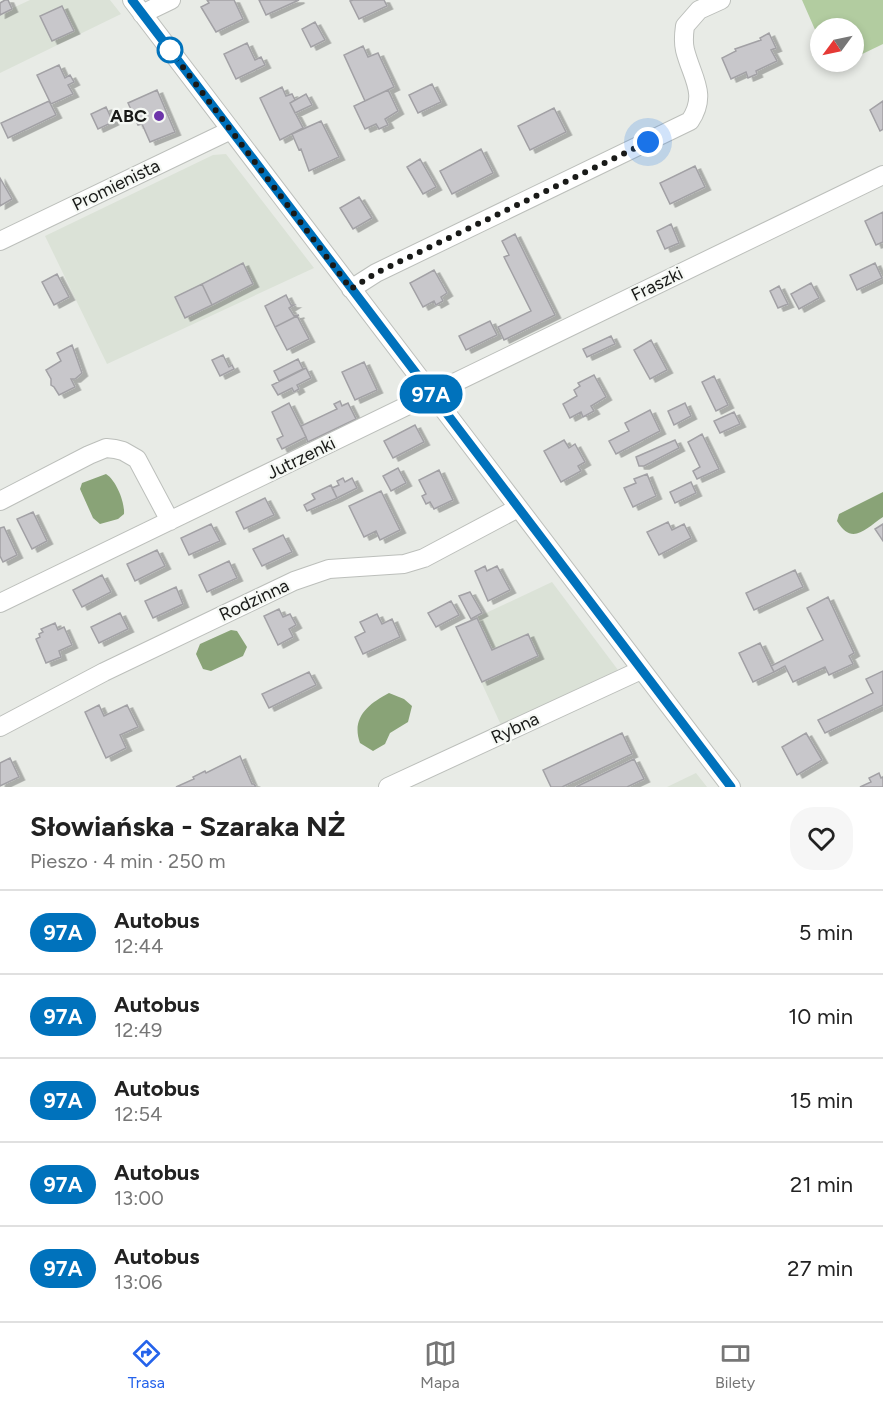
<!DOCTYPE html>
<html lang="pl">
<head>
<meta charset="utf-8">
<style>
	:root { --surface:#fff; --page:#f6f6f6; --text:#222; --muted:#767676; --line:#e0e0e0; --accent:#2563eb }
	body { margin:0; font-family:Figtree,sans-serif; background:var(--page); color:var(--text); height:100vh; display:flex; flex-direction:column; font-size:22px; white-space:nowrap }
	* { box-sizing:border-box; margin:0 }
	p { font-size:20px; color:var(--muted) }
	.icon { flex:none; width:33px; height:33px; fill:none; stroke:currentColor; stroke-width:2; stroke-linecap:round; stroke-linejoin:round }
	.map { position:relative; height:787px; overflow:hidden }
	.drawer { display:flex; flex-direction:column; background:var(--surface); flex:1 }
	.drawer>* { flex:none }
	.badge { padding:0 12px; border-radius:20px; font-size:21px; line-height:39px }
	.needle { width:39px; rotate:237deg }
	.controls { position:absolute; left:810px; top:18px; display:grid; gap:12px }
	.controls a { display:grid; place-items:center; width:54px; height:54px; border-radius:50%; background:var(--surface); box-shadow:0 3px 9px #0003; font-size:30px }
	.you { position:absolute; width:30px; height:30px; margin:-15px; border:4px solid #fff; border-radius:50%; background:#1a73e8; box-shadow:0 0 0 9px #1a73e833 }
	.map>.badge { position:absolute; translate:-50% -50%; box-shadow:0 0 0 3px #fff }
	.round { display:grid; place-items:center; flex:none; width:63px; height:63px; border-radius:24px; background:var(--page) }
	.summary { display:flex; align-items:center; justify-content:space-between; height:102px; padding:0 30px }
	h1 { font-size:28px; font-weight:700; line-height:45px }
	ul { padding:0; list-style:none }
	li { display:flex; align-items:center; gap:18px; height:84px; padding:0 30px; border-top:2px solid var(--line) }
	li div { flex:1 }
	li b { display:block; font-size:22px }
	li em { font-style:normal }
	li .badge { min-width:66px; font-weight:700; text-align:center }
	.tabs { display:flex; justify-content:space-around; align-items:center; height:84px; border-top:2px solid var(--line); background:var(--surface); font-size:16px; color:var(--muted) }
	.tabs a { display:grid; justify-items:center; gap:3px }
	.tabs .current { color:var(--accent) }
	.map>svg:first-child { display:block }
	.built { fill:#dbe2d7 }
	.green { fill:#b2cca0 }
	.water { fill:#89a377 }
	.building { fill:#c8c7cb; stroke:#a2a1a5; stroke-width:1.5; filter:url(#shadow) }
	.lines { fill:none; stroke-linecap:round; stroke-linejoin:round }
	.minor-casing { stroke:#bcbfbb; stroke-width:20 }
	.minor { stroke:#fff; stroke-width:18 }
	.line-casing { stroke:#fff; stroke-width:14 }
	.line { stroke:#0072bc; stroke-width:9 }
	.walk { stroke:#191a18; stroke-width:6; stroke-dasharray:0 10.8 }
	.stop-dot { fill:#fff; stroke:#0072bc; stroke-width:3 }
	.poi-dot { fill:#6d34aa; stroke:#f5f8f4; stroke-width:2 }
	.labels { text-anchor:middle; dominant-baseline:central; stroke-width:4.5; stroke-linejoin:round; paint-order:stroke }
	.poi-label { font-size:18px; font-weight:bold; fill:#191a18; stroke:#f5f8f4; text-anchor:end }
	.street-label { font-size:18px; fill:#191a18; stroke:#f5f8f4 }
</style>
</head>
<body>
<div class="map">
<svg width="883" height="787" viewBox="0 0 883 787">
	<defs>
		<filter id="shadow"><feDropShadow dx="5.5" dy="3" stdDeviation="0" flood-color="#0004"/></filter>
	</defs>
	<rect width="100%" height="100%" fill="#e8ebe6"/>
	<path class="built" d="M30 0H110L121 14 0 73V14Z
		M226 154 314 268 107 364 45 236 213 155Z
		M552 582 618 670 501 725 456 627Z
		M696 773 707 787H667Z"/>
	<path class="green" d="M802 0H883V44L854 58V28H820V41Z"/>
	<path class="water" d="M106 474C116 480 125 502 124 514L118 519 100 524 93 518 80 489 82 483Z
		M883 492V517C865 529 852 546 837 521L839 514Z
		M231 630 237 631 247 647 243 656 211 671 203 669 196 654 200 644Z
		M389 693 404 699 412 706 408 722 390 733 385 744 373 751 360 743C351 718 368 704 389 693Z"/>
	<path class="building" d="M5 0H8L12 9 0 15V3Z
		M207 0H234L243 19 216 32 201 7 209 3Z
		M259 0H299L266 15Z
		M353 0H384L387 6 359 19 350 1Z
		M62 6 74 31 52 41 40 16Z
		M315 22 325 40 311 47 302 29Z
		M769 33 776 48 771 50 777 61 756 71 757 74 748 78 746 72 731 79 722 58 736 51 735 49 761 40 760 38Z
		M247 43 255 60 261 57 265 65 236 79 224 54Z
		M363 46 368 57 378 53 394 87 365 101 344 55Z
		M59 65 65 78 70 75 74 82 68 85 73 94 51 104 37 75Z
		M432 84 441 102 418 113 409 95Z
		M282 87 286 96 292 94 295 100 290 103 303 128 280 140 260 98Z
		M157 90 175 132 150 142 142 124 138 125 128 103Z
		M388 90 398 111 385 119 388 125 379 129 376 124 365 129 354 106Z
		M306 94 312 105 295 113 290 103Z
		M49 101 56 115 8 138 1 123Z
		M883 101V129L880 131 870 110Z
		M106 107 113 122 98 129 91 114Z
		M554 108 566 132 530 150 518 126Z
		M321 121 339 157 309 171 301 149 299 150 292 134Z
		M481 149 493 173 452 194 440 171Z
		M420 159 436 187 423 194 407 167Z
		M695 166 705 187 670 204 660 183Z
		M0 178 12 199 0 206Z
		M359 197 372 218 353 229 340 208Z
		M883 212V242L876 245 865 221Z
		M671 224 679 243 665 249 657 231Z
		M515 234 555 315 504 340 498 327 531 311 504 257 509 255 502 241Z
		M243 263 253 284 212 305 202 284Z
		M875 263 882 278 857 290 850 275Z
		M434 270 447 293 441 297 443 301 436 305 434 301 423 307 410 283Z
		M57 274 69 297 54 305 42 282Z
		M811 283 819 298 799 309 791 294Z
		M202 284 212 305 185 318 175 297Z
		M779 286 788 304 778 308 770 291Z
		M286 295 291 305H294L289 308 294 316 299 315 275 327 265 306Z
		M297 316 309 339 287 350 275 327Z
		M490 321 497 335 466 350 459 336Z
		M611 336 615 344 587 357 583 349Z
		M651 340 667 370 650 379 634 350Z
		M72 345 82 373 75 379H71L75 387 59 395 54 387 51 385V379L46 370 61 361 57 353Z
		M223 355 229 367 232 365 234 369 220 376 212 360Z
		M298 359 303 369 279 381 274 371Z
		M364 362 377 390 355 400 342 372Z
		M306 368 311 378 297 385 299 389 294 392 292 388 278 395 272 385Z
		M594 375 606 397 591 406 594 411 583 417 581 412 570 418 563 404 577 396 574 390 580 386 578 383Z
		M714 376 728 405 716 411 702 382Z
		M340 401 342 406 348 403 356 419 308 442 301 426 337 409 334 404Z
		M289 403 306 437 282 449 277 439 283 436 272 412Z
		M685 403 691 416 674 425 668 411Z
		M650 410 660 431 616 454 609 441 629 431 625 423Z
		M734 412 740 424 720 433 714 421Z
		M415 425 424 442 393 458 384 441Z
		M702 434 719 469 697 479 693 471 700 467 688 442Z
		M564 440 569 448 575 444 585 462 578 466 581 471 561 482 544 451Z
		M675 440 679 448 644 466H639L636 457Z
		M398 468 406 483 391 491 383 476Z
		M439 470 453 500 434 509 430 502 426 504 422 496 426 494 419 480Z
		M647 474 656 496 633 507 624 488 636 483 634 479Z
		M343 478 345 482 352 478 357 488 337 498 332 488 339 485 337 481Z
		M691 482 696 493 675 503 670 492Z
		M331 485 337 498 307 511 304 505 315 499 312 494Z
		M381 491 400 530 380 540 376 531 364 537 349 506Z
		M265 498 274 515 244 529 236 512Z
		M33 512 47 541 32 549 17 519Z
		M668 522 672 530 684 524 691 538 659 555 647 532Z
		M211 524 220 541 189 555 181 538Z
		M883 524V541L875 529Z
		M4 527 17 555 3 562 0 556V528Z
		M283 535 292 552 262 566 253 549Z
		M157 550 165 566 135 581 127 564Z
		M229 561 237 578 207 592 199 575Z
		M485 566 487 571 497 566 510 590 488 601 475 571Z
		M795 570 803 587 754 610 746 593Z
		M102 575 111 592 82 607 73 590Z
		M176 587 183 604 153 618 145 601Z
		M470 592 482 613 471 619 459 596Z
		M828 597 854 653 849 656 853 664 829 675 825 667 793 682 785 666 774 672 771 666 823 640 807 608Z
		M451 601 459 615 436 627 428 613Z
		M279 609 283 617 290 614 296 625 289 629 293 637 278 645 264 616Z
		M120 613 128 629 99 643 91 627Z
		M377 614 382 624 392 619 400 637 363 654 355 637 365 632 360 622Z
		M477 618 492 650 528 634 538 656 482 682 456 627Z
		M55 623 58 630 64 627 72 645 59 651 61 657 46 663 36 639 40 637 39 634 43 632 41 629Z
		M760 643 774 672 753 682 739 653Z
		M883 671V705L825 733 818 720 873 693 866 679Z
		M309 672 316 685 269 708 262 694Z
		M99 705 104 716 127 705 138 727 120 735 126 748 106 758 85 712Z
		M622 733 632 754 562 787H551L543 770Z
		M806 733 822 760 797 775 782 747Z
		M240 756 252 784H254L256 787H176L194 779 193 777 205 771 206 773Z
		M10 758 19 777 0 786V763Z
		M634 759 644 779 627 787H576Z
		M879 773 881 778 883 777V787H860L871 782 869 778Z"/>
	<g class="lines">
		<g class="minor-casing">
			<path id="minor" d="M132 0 731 787
				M142 14 171 0
				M0 241 231 130
				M351 289 376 273 690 121C708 94 692 78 685 50 683 42 684 33 685 26L699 10 721 0
				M0 501 89 455 106 448 115 449 123 451 137 459 170 521
				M0 603 883 175
				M0 727 104 672 294 581 329 569 404 564 424 558 518 508
				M388 787 641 670"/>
		</g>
		<use href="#minor" class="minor"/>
	</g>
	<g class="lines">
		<g class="line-casing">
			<path id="line" d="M132 0 731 787"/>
		</g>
		<use href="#line" class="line"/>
		<path class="walk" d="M170 50 351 289 376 273 648 142"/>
	</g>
	<circle class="stop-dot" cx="170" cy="50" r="12"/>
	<circle class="poi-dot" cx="159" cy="116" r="6"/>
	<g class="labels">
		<g class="poi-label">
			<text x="147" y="116">ABC</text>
		</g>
		<g class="street-label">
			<text transform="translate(116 185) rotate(-26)">Promienista</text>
			<text transform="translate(657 284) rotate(-26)">Fraszki</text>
			<text transform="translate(301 458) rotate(-26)">Jutrzenki</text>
			<text transform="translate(254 600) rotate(-25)">Rodzinna</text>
			<text transform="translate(515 728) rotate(-25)">Rybna</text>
		</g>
	</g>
</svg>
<div class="controls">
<a><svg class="needle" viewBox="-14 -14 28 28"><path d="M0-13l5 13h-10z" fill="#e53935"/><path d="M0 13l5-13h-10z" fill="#767676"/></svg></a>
</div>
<div class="you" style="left:648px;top:142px"></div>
<b class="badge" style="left:431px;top:394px;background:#0072bc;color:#fff">97A</b>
</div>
<section class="drawer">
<div class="summary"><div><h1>Słowiańska - Szaraka NŻ</h1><p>Pieszo · 4 min · 250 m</p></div><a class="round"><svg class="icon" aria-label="heart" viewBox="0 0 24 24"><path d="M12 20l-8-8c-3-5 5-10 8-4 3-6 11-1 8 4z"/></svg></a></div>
<ul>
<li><span class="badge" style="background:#0072bc;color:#fff">97A</span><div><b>Autobus</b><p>12:44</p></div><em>5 min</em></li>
<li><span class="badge" style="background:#0072bc;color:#fff">97A</span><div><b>Autobus</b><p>12:49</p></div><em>10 min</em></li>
<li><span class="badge" style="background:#0072bc;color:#fff">97A</span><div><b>Autobus</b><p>12:54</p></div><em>15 min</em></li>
<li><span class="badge" style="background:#0072bc;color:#fff">97A</span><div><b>Autobus</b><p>13:00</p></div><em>21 min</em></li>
<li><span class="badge" style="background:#0072bc;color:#fff">97A</span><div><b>Autobus</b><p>13:06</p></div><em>27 min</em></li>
</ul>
</section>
<nav class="tabs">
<a class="current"><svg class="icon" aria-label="directions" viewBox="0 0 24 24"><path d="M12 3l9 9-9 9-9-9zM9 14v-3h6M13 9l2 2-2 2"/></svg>Trasa</a>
<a><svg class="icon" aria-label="map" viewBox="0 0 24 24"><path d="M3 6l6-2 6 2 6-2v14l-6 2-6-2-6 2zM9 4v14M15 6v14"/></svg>Mapa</a>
<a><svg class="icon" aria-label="tickets" viewBox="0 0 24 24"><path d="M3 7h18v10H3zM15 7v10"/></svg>Bilety</a>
</nav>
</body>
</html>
